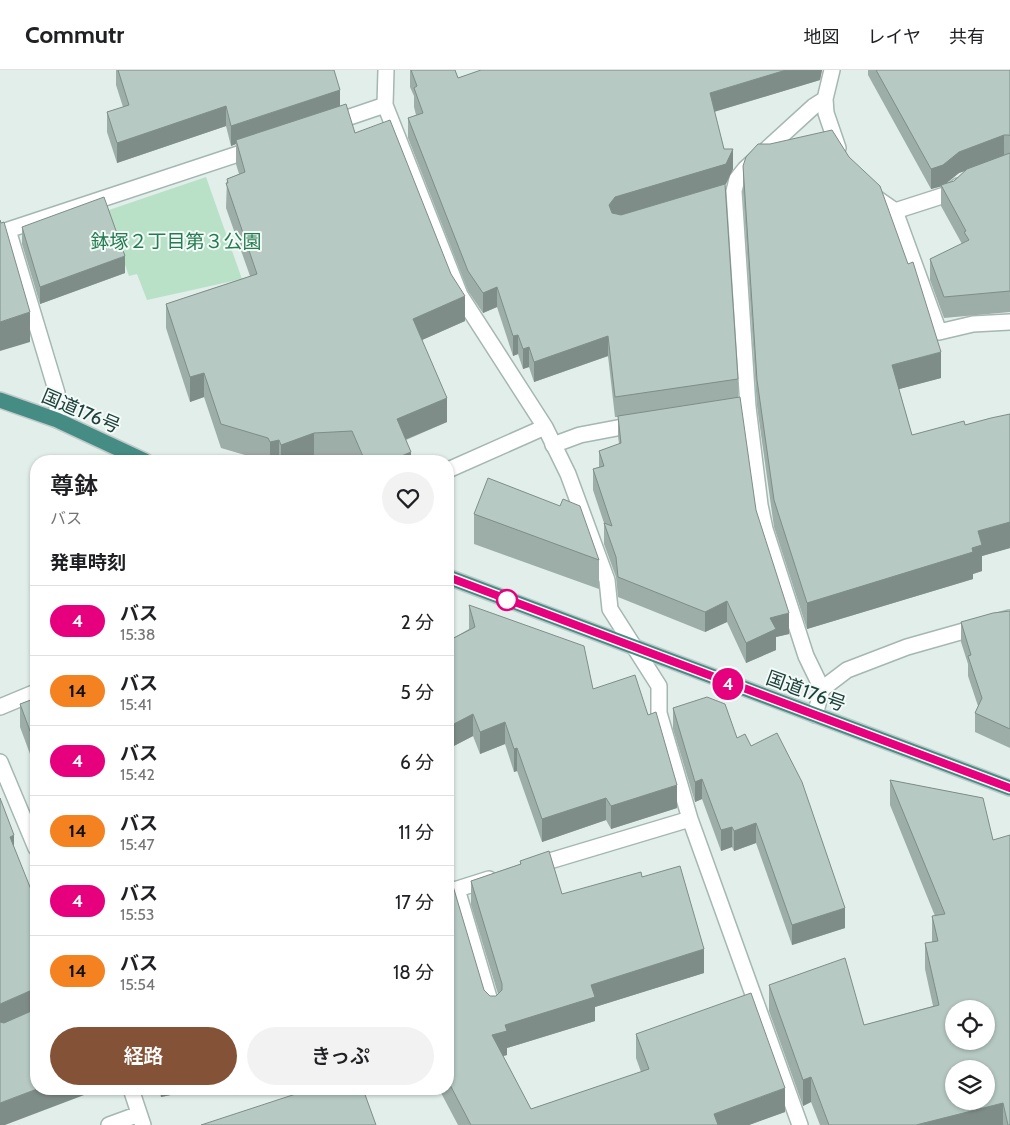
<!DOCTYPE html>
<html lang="ja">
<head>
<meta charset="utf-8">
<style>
	:root { --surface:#fff; --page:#f2f2f2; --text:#202124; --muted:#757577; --line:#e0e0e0; --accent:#845237 }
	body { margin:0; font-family:Cabin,"Noto Sans JP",sans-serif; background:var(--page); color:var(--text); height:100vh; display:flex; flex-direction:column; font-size:19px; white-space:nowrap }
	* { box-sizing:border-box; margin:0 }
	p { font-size:16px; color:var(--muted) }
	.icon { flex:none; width:28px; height:28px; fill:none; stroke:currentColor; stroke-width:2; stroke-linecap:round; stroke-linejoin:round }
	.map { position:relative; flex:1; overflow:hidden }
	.side { position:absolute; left:30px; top:385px; width:424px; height:640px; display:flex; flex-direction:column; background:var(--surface); border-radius:20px; box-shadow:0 1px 4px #0004 }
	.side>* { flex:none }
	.badge { padding:0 10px; border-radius:16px; font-size:18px; line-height:32px }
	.buttons { position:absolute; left:945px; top:930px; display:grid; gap:10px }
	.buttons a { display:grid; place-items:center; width:50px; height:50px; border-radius:50%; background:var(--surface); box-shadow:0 1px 4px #0004; font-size:25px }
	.map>.badge { position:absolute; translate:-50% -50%; box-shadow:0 0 0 2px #fff }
	h2 { padding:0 20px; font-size:19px; line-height:45px }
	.round { display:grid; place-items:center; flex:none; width:52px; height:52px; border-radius:26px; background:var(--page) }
	.head { display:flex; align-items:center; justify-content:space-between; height:85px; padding:0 20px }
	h1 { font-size:24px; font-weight:600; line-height:38px }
	.primary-button { display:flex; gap:10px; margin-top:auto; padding:10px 20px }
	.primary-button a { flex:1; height:58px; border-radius:30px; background:var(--accent); color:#fff; font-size:20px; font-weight:600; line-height:58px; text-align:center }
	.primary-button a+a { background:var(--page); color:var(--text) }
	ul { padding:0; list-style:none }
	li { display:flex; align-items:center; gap:15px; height:70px; padding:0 20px; border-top:1px solid var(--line) }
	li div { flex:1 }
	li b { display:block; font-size:19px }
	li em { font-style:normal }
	li .badge { min-width:55px; font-weight:700; text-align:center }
	header { display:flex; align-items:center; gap:30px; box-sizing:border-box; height:70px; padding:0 25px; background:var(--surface); border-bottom:1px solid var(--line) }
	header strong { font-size:24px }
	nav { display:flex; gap:28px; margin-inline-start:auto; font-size:18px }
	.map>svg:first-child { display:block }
	.green { fill:#b8e1c8 }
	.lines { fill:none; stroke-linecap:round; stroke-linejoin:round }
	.service-casing { stroke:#a4b7b2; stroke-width:18 }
	.minor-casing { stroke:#a4b7b2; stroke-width:18 }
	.trunk-casing { stroke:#c0cac8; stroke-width:18 }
	.service { stroke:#fff; stroke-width:15 }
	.minor { stroke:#fff; stroke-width:15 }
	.trunk { stroke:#448c84; stroke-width:15 }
	.wall { fill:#9dada8; fill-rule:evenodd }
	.shaded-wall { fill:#7f8d88 }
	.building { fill:#b6c9c3; stroke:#7f8d88; fill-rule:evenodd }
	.line-casing { stroke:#fff; stroke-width:11 }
	.line { stroke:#e6007e; stroke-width:8 }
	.stop-dot { fill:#fff; stroke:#e6007e; stroke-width:2.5 }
	.labels { text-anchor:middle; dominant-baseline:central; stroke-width:4; stroke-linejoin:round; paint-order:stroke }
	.park-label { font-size:19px; fill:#257c51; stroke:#f3faf7 }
	.street-label { font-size:19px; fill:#1f413c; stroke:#f3faf7 }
</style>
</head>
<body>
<header>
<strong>Commutr</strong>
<nav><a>地図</a><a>レイヤ</a><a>共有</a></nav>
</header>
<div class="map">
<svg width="1010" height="1055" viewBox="0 0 1010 1055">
	<rect width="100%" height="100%" fill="#e2eeea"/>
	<path class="green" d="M206 107 242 209 147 230 137 204 129 206 106 141Z"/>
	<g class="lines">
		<g class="service-casing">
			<path id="service" d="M553 375 580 365 638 354"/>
		</g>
		<g class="minor-casing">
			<path id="minor" d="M386 0 385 35 460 225 545 357 568 404 607 510 610 539 659 616V643L690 749 800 1055
				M825 29 826 43 838 78
				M332 53 385 35
				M872 125 895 141 948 124 958 116
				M895 141 939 262 973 254 1010 252
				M57 350V323L8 160 256 78
				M448 400 545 357
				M822 619 847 600 907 577 1010 548
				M0 637 36 622
				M815 645 822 619 806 586 765 459 760 435 748 337 734 121 737 109 745 99 814 36 825 29 832 0
				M0 692 36 778
				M533 796 690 749
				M457 819 493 941
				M448 822 489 809
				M131 1019 143 1055
				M109 1055 139 1044"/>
		</g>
		<g class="trunk-casing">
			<path id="trunk" d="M0 330 57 350 145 391
				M448 507 1010 718"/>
		</g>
		<use href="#service" class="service"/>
		<use href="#minor" class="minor"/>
		<use href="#trunk" class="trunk"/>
	</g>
	<path class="wall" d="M116 0H334L340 36 465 251 422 270 447 352 406 370 411 391H355L352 386 314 388 304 391H265L221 378 204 327 190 332 166 258V234L250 206 226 138 227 109 239 104 236 94V74L231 76 226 56 117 93 107 62V42L123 37 116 15Z
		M410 0H455L458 8 481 0H822L820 10 714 42 724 79 733 99 725 114 738 309V327L756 440 789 564 776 567V580L746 593 727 552 705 562 618 527 616 507 604 474V453L593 420V399L599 397V381L619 374 618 366V347H615L608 286 534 312 529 297 523 299 518 284 513 286 497 237 483 243 468 221 408 68V48L416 45 414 37V26L410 17Z
		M868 0H1010V242L944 248 930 210V189L962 174 941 136V116L931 119 868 5ZM965 101 954 111 946 113 959 103Z
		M743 96 941 308 899 319 912 365 965 355 1010 344V478L982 486V501L973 504V509L807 559 774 457 757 336 743 122Z
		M22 157 125 203 40 234 22 174Z
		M560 436 599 490V519L474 474V444Z
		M469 535 593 619 677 738 611 759 606 750 542 772 517 701 514 702 505 674 480 684 473 666 448 679V571L469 559Z
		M1010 541V678L975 662V643L978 636 968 606V594L961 572V552Z
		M36 628 33 692 20 657V634Z
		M673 638 737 668 845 858 792 875 756 773 734 781 732 777 721 781 702 729 695 732 673 659Z
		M890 710 983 728 1010 1055H820L811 1032 803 1036 769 941V915L864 955 933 936 925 899V873L932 872V846H935L890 735Z
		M14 779 36 832V1019Z
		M520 791 562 824 642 807 704 903 595 937V951L507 978V985L503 986 531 1039 641 1002 636 988V964L785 1042 749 1055H458L439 1019H448V817L484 920 490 926H496L498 924 471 835V811L520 794Z
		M158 1019H199L161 1027Z"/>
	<path class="shaded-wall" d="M786 0H822L820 10 710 43V23Z
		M340 20V40L236 70V74L231 76V56Z
		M226 36V56L117 93V73Z
		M1004 65V86L959 103 943 116 931 119V99L959 82Z
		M733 79V99L726 114 615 147 609 154V135L615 127Z
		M125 186V203L40 234V217Z
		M497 217V237L483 243V223Z
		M465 226V251L413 274V249Z
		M30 242V272L0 281V252Z
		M518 265V284L513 286V266Z
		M608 266V286L534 312V292Z
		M529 277V297L523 299V279Z
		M941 282V308L892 321V295Z
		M204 303V327L190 332V307Z
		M447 328V352L397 373V349Z
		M314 363V388L304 391H281V375Z
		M279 370V391H270V372Z
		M411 382V391H389Z
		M1010 452V478L982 486V501L973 504V509L807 559V533L972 478 978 461Z
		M727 531V552L705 562V542Z
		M789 543V564L776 567V580L746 593V573L770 548Z
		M473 644V666L448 679V657Z
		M505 652V674L480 684V662Z
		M36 668V691L33 692V669Z
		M517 678V701L514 702V679Z
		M702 709V729L695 732V712Z
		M677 715V738L611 759V736Z
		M606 728V750L542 772V749Z
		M756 753V773L734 781V761Z
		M732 757V777L721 781V760Z
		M14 765V789L10 767Z
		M845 838V858L792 875V855Z
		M704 879V903L595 937V951L507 978V985L492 989V965L505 955 591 915Z
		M36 892V916L33 894Z
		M32 920V944L0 958V934Z
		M811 1007V1032L803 1036V1010Z
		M785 1018V1042L749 1055H714V1044Z
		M37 1019H100L5 1055H0V1033Z
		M161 1019H199L161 1027Z
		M1003 1033V1055H916Z"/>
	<path class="building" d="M118 0H334L340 20 231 56 226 36 117 73 107 42 129 35Z
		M411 0H455L458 8 481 0H786L710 23 724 79H733L726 94 615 127 609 135 612 143 621 145 725 114 738 309 615 327 608 266 534 292 529 277 523 279 518 265 513 266 497 217 483 223 468 201 408 48 423 43 414 18 417 16Z
		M876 0H1010V66L1009 65H1004L959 82 943 95 931 99Z
		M346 34 355 63 390 50 451 204 465 226 413 249 447 328 397 349 411 382 389 391H365L352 361 314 363 281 375 279 370 270 372 268 368 221 354 204 303 190 307 166 234 257 204 226 113H228L227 109 245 102 236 70Z
		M832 60 849 87 880 116 908 194 913 192 941 282 892 295 912 365 964 351 965 355 991 348 1010 344V452L978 461 982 475 972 478 973 482 807 533 774 430 757 310 743 96 746 87 758 74H770Z
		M1010 83V221L944 227 930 189 969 170 964 162 966 161 941 115 954 111 967 99Z
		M104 127 125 186 40 217 22 157Z
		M0 150 1 153 4 152 30 242 0 252Z
		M740 327 756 440 789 543 770 548 776 559 746 573 727 531 705 542 618 507 616 487 604 453 612 456 593 399 604 396 599 381 621 373 618 346Z
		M488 408 560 436 563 429 580 436 599 490 474 444Z
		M469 535 584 576 593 619 635 605 648 645 656 642 677 715 611 736 606 728 542 749 517 678 514 679 505 652 480 662 473 644 448 657V571L475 557Z
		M1010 541V659L975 643 982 628 968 586 971 585 961 552 993 543Z
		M707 627 725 634 737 668 745 664 751 676 777 663 802 712 845 838 792 855 756 753 734 761 732 757 721 760 702 709 695 712 673 638Z
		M36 628V668L33 669 20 634Z
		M890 710 983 728 993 770 1010 765V1055H1008L1003 1033 916 1055H829L811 1007 803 1010 769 915 845 888 864 955 939 935 925 873 938 871 932 846 945 844ZM954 939H986V971H954ZM954 999H986V1031H954Z
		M0 728 14 765 10 767 36 832V892L33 894 36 902V921L32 920 0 934Z
		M549 781 562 824 641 802 642 807 680 796 704 879 591 915 595 927 505 955 507 961 492 965 531 1039 649 999 636 964 751 923 785 1018 714 1044 718 1055H471L448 1011V817L453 816 484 920 490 926H496L502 920V914L471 811 521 794 520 791Z
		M36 939V1019H37L0 1033V952L4 953Z
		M311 1019H363L376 1055H201Z"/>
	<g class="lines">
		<g class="line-casing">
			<path id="line" d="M448 507 1010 718"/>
		</g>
		<use href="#line" class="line"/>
	</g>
	<circle class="stop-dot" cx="507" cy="530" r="10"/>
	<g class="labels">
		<g class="park-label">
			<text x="176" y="171">鉢塚２丁目第３公園</text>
		</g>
		<g class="street-label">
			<text transform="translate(81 341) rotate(23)">国道176号</text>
			<text transform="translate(806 621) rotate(20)">国道176号</text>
		</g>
	</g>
</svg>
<div class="buttons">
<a><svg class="icon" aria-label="locate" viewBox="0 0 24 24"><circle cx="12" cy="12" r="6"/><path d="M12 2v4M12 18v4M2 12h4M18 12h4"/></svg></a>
<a><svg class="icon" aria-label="layers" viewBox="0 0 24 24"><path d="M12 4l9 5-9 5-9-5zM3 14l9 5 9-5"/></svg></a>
</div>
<b class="badge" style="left:728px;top:614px;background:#e6007e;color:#fff">4</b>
<section class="side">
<div class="head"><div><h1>尊鉢</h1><p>バス</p></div><a class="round"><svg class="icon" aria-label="heart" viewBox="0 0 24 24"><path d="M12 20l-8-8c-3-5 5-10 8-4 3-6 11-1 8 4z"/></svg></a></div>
<h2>発車時刻</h2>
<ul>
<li><span class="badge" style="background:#e6007e;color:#fff">4</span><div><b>バス</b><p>15:38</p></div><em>2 分</em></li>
<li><span class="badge" style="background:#f58220;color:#111">14</span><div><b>バス</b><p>15:41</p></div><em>5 分</em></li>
<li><span class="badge" style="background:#e6007e;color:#fff">4</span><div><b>バス</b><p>15:42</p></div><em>6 分</em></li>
<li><span class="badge" style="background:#f58220;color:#111">14</span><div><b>バス</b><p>15:47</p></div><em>11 分</em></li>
<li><span class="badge" style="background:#e6007e;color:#fff">4</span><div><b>バス</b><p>15:53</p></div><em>17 分</em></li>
<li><span class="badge" style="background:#f58220;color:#111">14</span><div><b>バス</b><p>15:54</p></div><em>18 分</em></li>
</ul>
<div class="primary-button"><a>経路</a><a>きっぷ</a></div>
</section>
</div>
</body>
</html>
